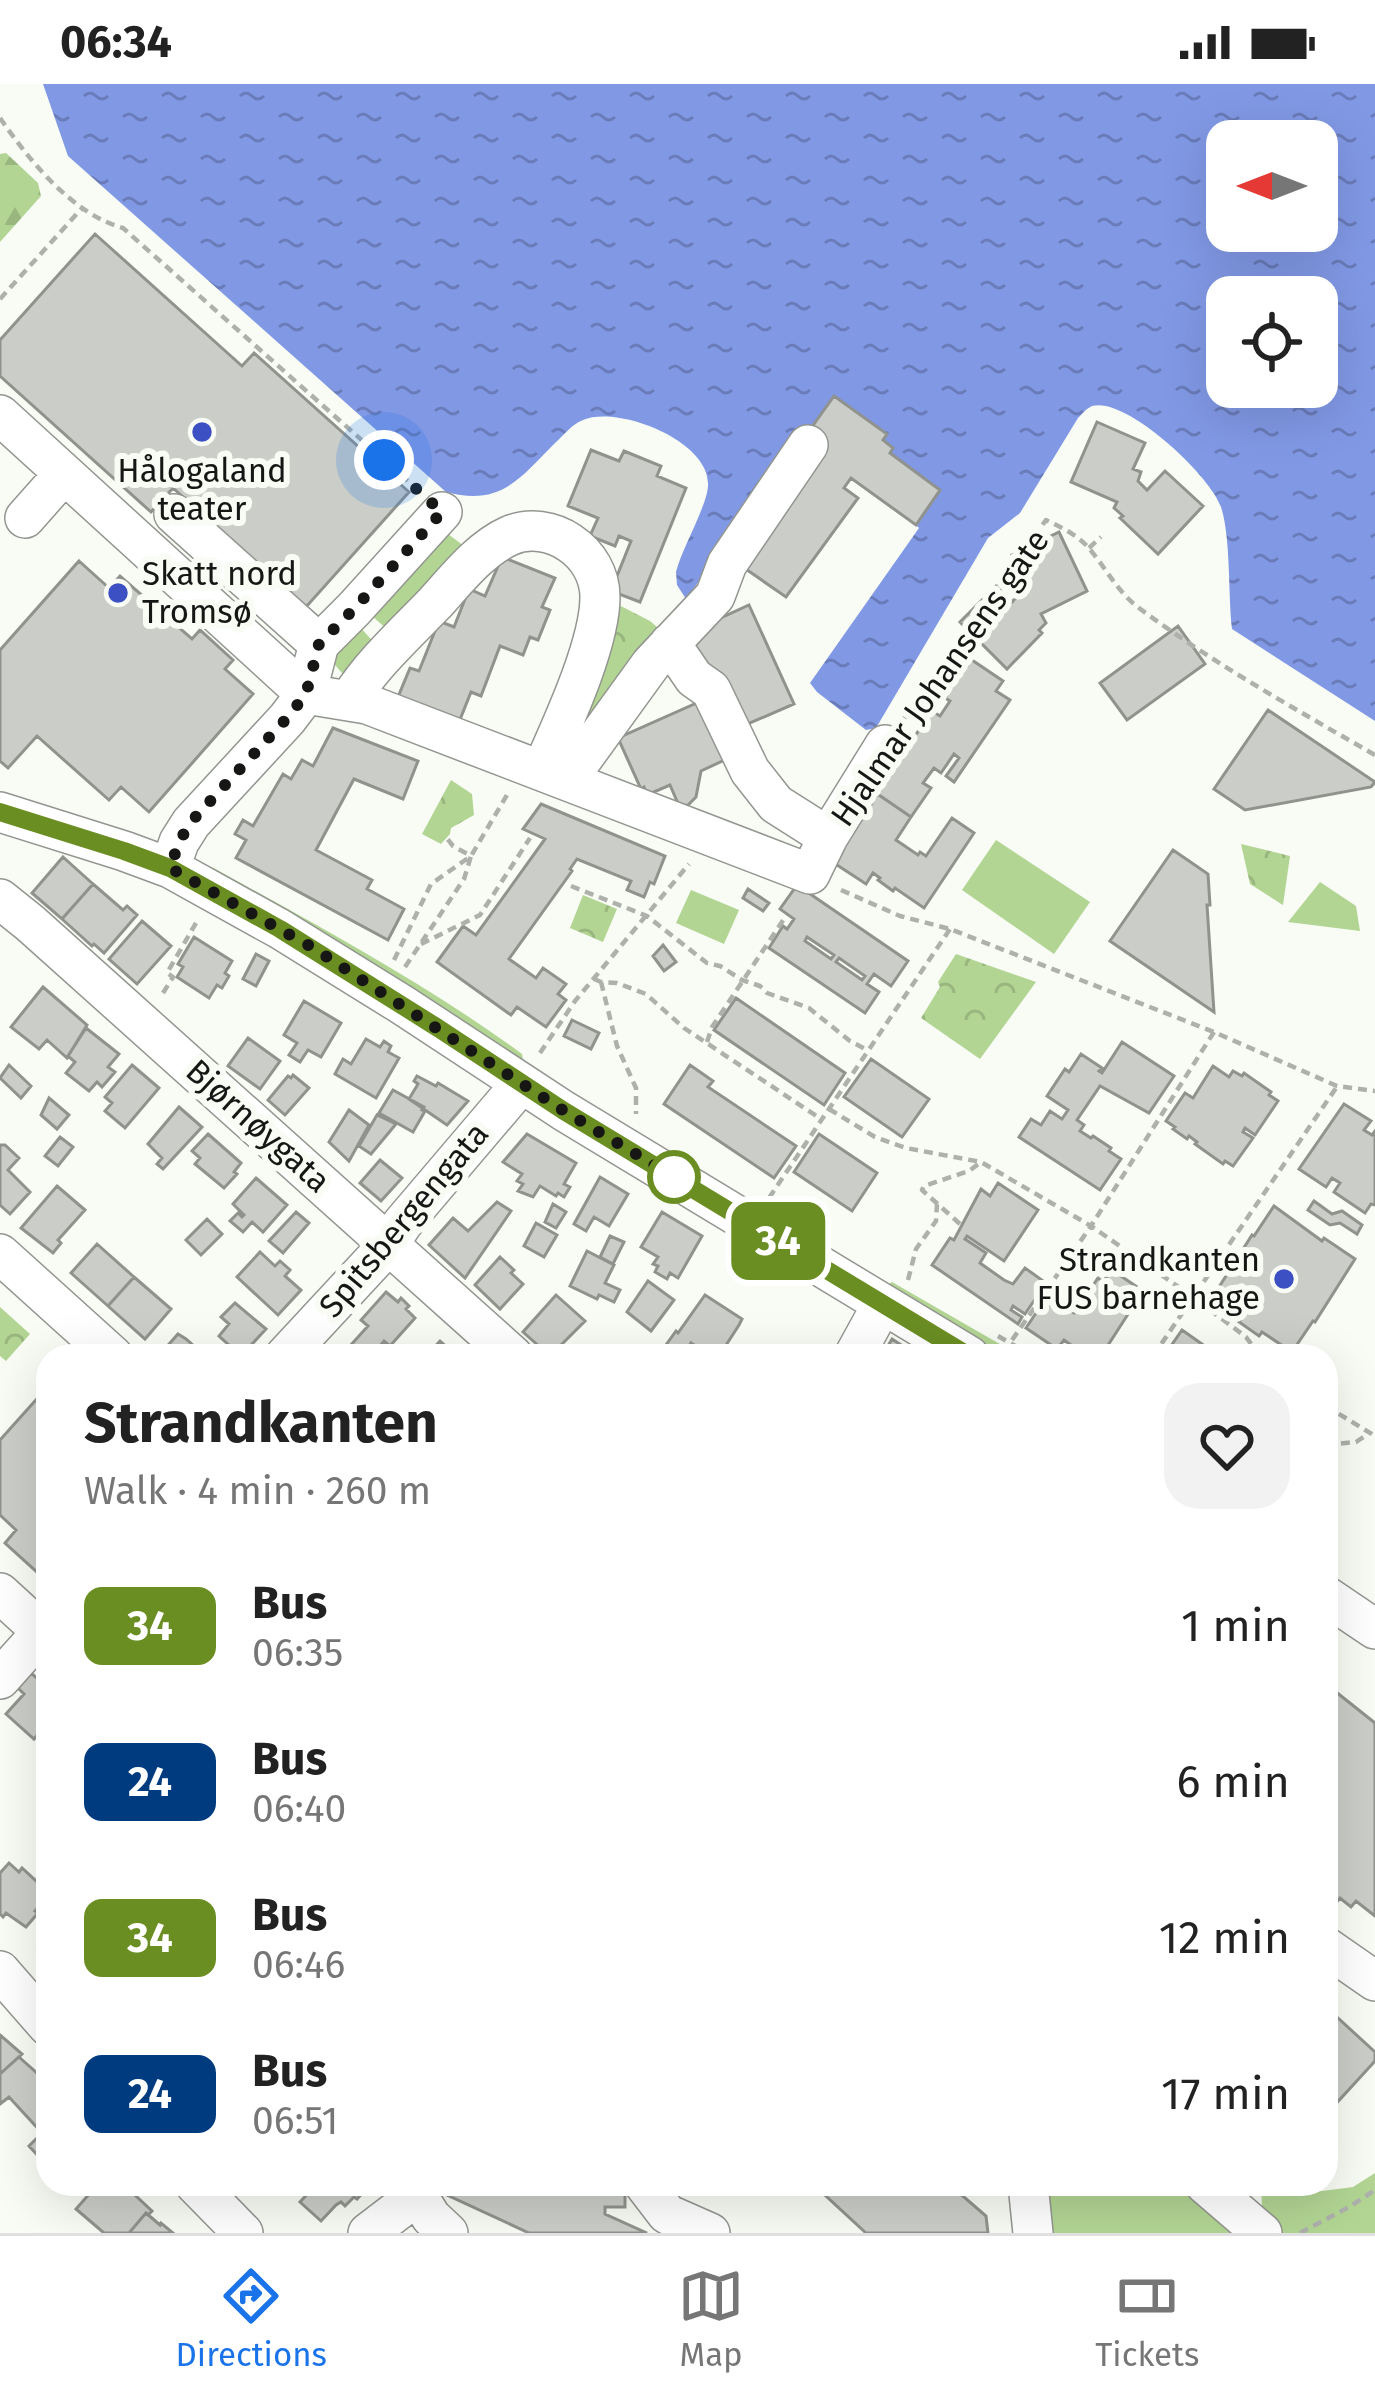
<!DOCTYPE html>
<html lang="en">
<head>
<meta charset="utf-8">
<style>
	:root { --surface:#fff; --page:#f2f2f2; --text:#222; --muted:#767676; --line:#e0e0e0; --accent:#1a73e8 }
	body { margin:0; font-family:"Fira Sans",sans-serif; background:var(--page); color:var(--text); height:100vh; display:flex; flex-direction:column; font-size:45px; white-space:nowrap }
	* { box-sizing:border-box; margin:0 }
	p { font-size:39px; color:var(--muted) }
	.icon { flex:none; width:66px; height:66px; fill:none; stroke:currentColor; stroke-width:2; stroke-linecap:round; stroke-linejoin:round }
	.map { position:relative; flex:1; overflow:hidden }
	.details { position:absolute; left:36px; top:1260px; width:1302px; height:852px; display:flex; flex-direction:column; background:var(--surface); border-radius:36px; box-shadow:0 12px 48px #0002 }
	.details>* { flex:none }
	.badge { padding:0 24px; border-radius:18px; font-size:42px; line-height:78px }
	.needle { width:78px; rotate:270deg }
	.tools { position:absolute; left:1206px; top:36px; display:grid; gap:24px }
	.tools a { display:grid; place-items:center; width:132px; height:132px; border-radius:24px; background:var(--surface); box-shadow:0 12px 48px #0002; font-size:60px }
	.you { position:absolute; width:60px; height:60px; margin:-30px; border:9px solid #fff; border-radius:50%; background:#1a73e8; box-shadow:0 0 0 18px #1a73e833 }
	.map>.badge { position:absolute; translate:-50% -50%; box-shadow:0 0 0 6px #fff }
	.round { display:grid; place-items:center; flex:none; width:126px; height:126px; border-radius:36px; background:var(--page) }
	.summary { display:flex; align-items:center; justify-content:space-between; height:204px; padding:0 48px }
	h1 { font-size:57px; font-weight:700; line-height:90px }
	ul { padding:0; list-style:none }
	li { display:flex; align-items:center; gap:36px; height:156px; padding:0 48px }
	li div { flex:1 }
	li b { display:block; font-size:45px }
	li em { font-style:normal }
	li .badge { min-width:132px; font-weight:700; text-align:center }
	.status { display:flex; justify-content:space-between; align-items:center; height:84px; padding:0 60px; background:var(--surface); direction:ltr }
	.status svg { height:33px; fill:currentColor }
	.tabs { display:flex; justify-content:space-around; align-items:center; height:168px; border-top:3px solid var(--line); background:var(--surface); font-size:33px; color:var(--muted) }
	.tabs a { display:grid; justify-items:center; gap:6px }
	.tabs .selected { color:var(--accent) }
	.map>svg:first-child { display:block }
	.grass { fill:#b2d593 }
	.forest { fill:url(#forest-firs) }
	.park { fill:url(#park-crowns) }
	.water { fill:url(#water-ripples); fill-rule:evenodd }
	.building { fill:#cbcec8; stroke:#90938d; stroke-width:3; fill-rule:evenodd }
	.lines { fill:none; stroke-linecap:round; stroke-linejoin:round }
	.minor-casing { stroke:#939690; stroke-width:42 }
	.path { stroke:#adb0ab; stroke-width:4.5; stroke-dasharray:9 6; stroke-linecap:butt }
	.minor { stroke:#fff; stroke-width:39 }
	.line-casing { stroke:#fff; stroke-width:27 }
	.line { stroke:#6b8e23; stroke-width:18 }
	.walk { stroke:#161715; stroke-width:12; stroke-dasharray:0 21.6 }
	.poi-dot { fill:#3d50c3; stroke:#f8fcf5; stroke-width:4.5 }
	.stop-dot { fill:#fff; stroke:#6b8e23; stroke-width:6 }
	.labels { text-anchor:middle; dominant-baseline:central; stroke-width:12; stroke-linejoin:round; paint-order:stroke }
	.poi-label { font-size:33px; fill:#161715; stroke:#f8fcf5 }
	.street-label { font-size:33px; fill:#161715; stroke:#f8fcf5 }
</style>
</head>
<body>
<div class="status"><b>06:34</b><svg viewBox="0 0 49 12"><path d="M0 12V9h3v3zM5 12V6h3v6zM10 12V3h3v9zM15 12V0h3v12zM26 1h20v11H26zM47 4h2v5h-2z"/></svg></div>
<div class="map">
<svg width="1375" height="2149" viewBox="0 0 1375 2149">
	<defs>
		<pattern id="forest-firs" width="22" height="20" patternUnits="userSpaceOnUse" patternTransform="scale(3)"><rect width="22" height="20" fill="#b2d593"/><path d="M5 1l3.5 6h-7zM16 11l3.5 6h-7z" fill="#98b67e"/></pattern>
		<pattern id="park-crowns" width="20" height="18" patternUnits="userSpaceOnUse" patternTransform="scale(3)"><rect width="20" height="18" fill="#b2d593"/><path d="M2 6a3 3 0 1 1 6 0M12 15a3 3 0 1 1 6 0" fill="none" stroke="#98b67e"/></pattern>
		<pattern id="water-ripples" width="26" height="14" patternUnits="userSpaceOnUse" patternTransform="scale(3)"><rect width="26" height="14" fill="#8198e5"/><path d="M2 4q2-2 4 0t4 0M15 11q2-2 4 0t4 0" fill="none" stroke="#697bb8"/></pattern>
	</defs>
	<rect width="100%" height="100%" fill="#f8fcf5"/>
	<path class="grass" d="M444 447 468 465 390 548 371 531Z
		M359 542 378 563 347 595 330 575Z
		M996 756 1090 818 1054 870 962 806Z
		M212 783C316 841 424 898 522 970L524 981 215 788Z
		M1320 798 1356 822 1360 847 1288 838Z
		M691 806 739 826 724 860 676 839Z
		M892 1198 1019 1271 1000 1272 884 1203Z
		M1375 2089V2149H1276L1262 2123 1261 2100H1275L1291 2111 1353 2103Z
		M1043 2100H1193L1250 2149H1048Z"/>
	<path class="forest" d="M6 69 38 99 41 112 0 158V70Z"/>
	<path class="park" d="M609 516 650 537 664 549 582 648Z
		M451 696 472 710 474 731 451 744 450 750 441 760 422 750Z
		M1241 760 1290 772 1283 821 1250 800Z
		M583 811 617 825 603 858 570 844Z
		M956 870 1036 898 980 975 921 934 940 903 938 898Z
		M0 1223 30 1250 6 1277 0 1272Z"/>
	<path class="water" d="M43 0H1375V637L1232 545C1228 510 1231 454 1221 423 1211 392 1126 312 1092 322 1087 324 1082 330 1078 334L1020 429 988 454 876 644 866 646 817 608 810 599 919 444 916 441 940 406 890 369 883 356 886 349 834 312 686 515 677 501 676 488C682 464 707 422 708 402 711 357 618 321 583 336 571 341 564 351 555 359 520 394 501 423 446 408L68 72ZM1227 57H1317V147H1227ZM1227 213H1317V303H1227Z"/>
	<path class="building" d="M95 150 242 282 254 269 409 408 306 523 173 404 151 428 0 292V256Z
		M834 312 887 350 883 356 893 364 890 369 940 406 916 441 851 394 844 404 858 414 786 513 740 481 804 354Z
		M1097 338 1145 359 1133 385 1141 388 1138 397 1147 406 1165 387 1203 422 1158 470 1120 434 1123 432 1114 424 1117 418 1071 398Z
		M591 366 619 377 624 367 661 382 657 392 686 404 640 518 611 507 631 457 619 452 615 462 590 452 598 434 568 422Z
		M1059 448 1087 507 1041 530 1046 539 1039 546 1042 549 1007 585 960 538 996 502 1012 518 1021 508 1017 500 1025 496 1012 471Z
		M502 473 555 494 542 523 550 526 538 556 530 553 523 571 500 562 481 612 471 608 459 638 398 613 410 584 419 587 439 537 454 543 469 505 485 512Z
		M79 477 109 504 120 492 192 555 200 546 233 576 225 585 253 610 149 728 121 703 109 716 37 652 8 684 0 677V566Z
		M749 521 794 620 743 642 693 575 685 557 699 544Z
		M1178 542 1205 580 1127 636 1100 599Z
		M960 568 1003 597 996 607 1010 616 954 698 946 692 959 674 954 670 941 689 934 684 923 699 931 704 911 733 876 709 932 627 940 632 950 617 934 607Z
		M708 614 731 673 701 687 696 713 688 721 679 722 670 701 647 711 644 703 641 705 618 654Z
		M1268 626 1375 698 1371 703 1245 726 1214 705Z
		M333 644 418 677 403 715 354 695 316 766 372 796 367 805 404 825 388 856 236 774 246 756 235 750 243 736 253 742 283 690 291 695 302 676 313 682Z
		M876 709 911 733 896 756 918 771 920 768 926 772 952 734 974 749 924 824 895 804 893 807 878 796 880 794 873 789 866 800 831 777Z
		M541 720 665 772 654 800 650 798 644 813 627 806 631 797 577 775 570 785 572 787 509 875 536 894 543 884 566 900 558 910 566 916 546 943 517 923 511 931 437 878 463 842 476 851 545 755 523 745Z
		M1173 766 1208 790 1210 821H1207L1214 928 1110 857Z
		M63 773 93 800 62 835 32 809Z
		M93 800 123 826 127 822 137 831 104 869 94 860 92 862 62 835Z
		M797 801 908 877 891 902 874 890 867 900 879 908 865 929 769 864 783 842 787 845 794 835 780 825ZM807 853 834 871 831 875 805 857ZM839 874 865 892 862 896 836 878Z
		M748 805 769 819 763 827 743 814Z
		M142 837 171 862 137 900 109 875Z
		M194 853 232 877 225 889 229 892 222 904 217 901 209 914 177 893 183 883 178 880Z
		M663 861 676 878 664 887 653 872Z
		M256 870 269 877 256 902 243 895Z
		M43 903 87 941 67 974 47 956 39 965 11 943Z
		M736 914 845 989 824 1021 714 946Z
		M304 917 341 939 321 973 308 966 300 978 289 971 297 959 284 951Z
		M572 936 599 949 591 965 564 952Z
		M86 944 119 970 108 983 115 988 102 1003 97 998 89 1007 66 989 75 978 68 972Z
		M248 954 280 977 260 1005 228 982Z
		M366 955 380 963 384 957 391 962 388 968 399 974 376 1014 335 990 343 975 351 980Z
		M1122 958 1174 992 1149 1029 1100 1002 1077 1036 1084 1041 1080 1047 1091 1054 1093 1052 1111 1064 1109 1067 1121 1075 1100 1106 1019 1053 1031 1035 1041 1041 1050 1027 1062 1035 1068 1026 1047 1012 1065 985 1069 988 1081 970 1102 984 1099 987 1102 989Z
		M871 975 929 1015 902 1053 844 1013Z
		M9 981 31 1002 21 1014 0 994Z
		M132 981 159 1004 125 1044 105 1027 112 1019 105 1013Z
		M690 981 713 997 708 1003 796 1062 774 1094 664 1020Z
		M1213 982 1229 993 1233 987 1242 992 1244 989 1271 1008 1269 1011 1278 1017 1255 1051 1245 1044 1243 1048 1253 1054 1233 1082 1225 1077 1223 1080 1195 1060 1197 1058 1189 1052 1187 1055 1173 1045 1175 1043 1166 1037 1185 1009 1193 1014Z
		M293 991 309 1004 285 1031 268 1016 288 992 291 994Z
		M417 992 436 1002 438 999 468 1017 447 1041 409 1015 418 1000 414 997Z
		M393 1006 424 1023 422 1026 425 1027 413 1048 379 1029Z
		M49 1014 69 1031 57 1045 41 1031Z
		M1344 1020 1371 1037 1364 1046 1372 1051 1375 1047V1121L1371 1120 1365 1129 1334 1108 1340 1099 1332 1094 1326 1103 1299 1085Z
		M179 1023 202 1043 163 1085 157 1080 162 1074 148 1060Z
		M349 1026 369 1041 349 1077 329 1058Z
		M377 1031 396 1040 371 1070 359 1062Z
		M208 1050 241 1079 234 1088 237 1090 224 1104 195 1080 200 1074 192 1067Z
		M527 1050 576 1079 564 1100 570 1103 564 1113 558 1109 556 1112 540 1102 533 1113 518 1107 523 1100 517 1097 522 1090 503 1078Z
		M819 1050 877 1089 852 1127 794 1088Z
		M60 1053 73 1063 58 1082 45 1072Z
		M0 1061H5L19 1074 8 1086 30 1108 10 1130 0 1121Z
		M380 1076 402 1094 381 1117 360 1099Z
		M600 1093 628 1110 609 1142 594 1133 586 1147 574 1140Z
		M256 1094 287 1121 263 1148 252 1138 243 1148 230 1137 238 1129 242 1133 244 1131 233 1120Z
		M998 1099 1038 1126 1004 1177 967 1152 965 1155 986 1169 980 1179 1004 1196 1013 1200 1025 1184 1046 1199 1025 1230 1013 1222 1011 1226 1022 1233 1018 1240 932 1181 950 1154 954 1156 981 1105 990 1112Z
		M57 1102 85 1126 58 1156 61 1159 53 1169 21 1144Z
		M1314 1117 1332 1130 1342 1127 1362 1141 1357 1150 1340 1139 1330 1141 1308 1126Z
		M497 1118 511 1127 465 1194 429 1161 453 1134 468 1147Z
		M553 1120 566 1128 556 1144 545 1138Z
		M1274 1122 1322 1157 1324 1154 1355 1175 1315 1238 1313 1237 1292 1268 1262 1248 1259 1252 1239 1238 1242 1234 1212 1214 1252 1151 1254 1152Z
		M296 1128 309 1139 283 1169 269 1157Z
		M662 1128 702 1152 678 1194 670 1189 667 1195 655 1188 658 1182 653 1180 658 1173 641 1163Z
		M207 1135 222 1150 201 1171 186 1156Z
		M536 1139 557 1151 544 1173 524 1162Z
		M610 1152 624 1158 613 1180 600 1173Z
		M97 1160 134 1193 108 1222 71 1189Z
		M587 1167 614 1181 605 1199 620 1206 614 1218 599 1211 597 1215 570 1202Z
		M260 1168 275 1182 280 1177 290 1186 285 1192 301 1206 278 1231 237 1193Z
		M500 1173 514 1186 511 1189 523 1200 500 1225 475 1201Z
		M1112 1186 1143 1207 1101 1272H1074L1078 1266 1064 1256 1057 1265 1026 1244 1048 1211 1074 1229 1098 1194 1103 1198Z
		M134 1193 171 1225 145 1255 108 1222Z
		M648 1197 674 1216 651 1247 627 1228Z
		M386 1208 398 1218 401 1214 409 1222 406 1225 415 1234 390 1262 384 1257 375 1268 379 1272H341L368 1242 361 1236Z
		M556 1211 585 1237 550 1272 523 1248Z
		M705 1211 742 1235 739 1241 719 1272H710L691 1259 683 1272H679L666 1261 676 1247 678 1249Z
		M235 1219 266 1245 241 1272 219 1252 229 1240 221 1233Z
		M1182 1246 1219 1272H1164Z
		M178 1250 186 1255 205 1272H167L162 1268Z
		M892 1255 918 1272H882Z
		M440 1257 457 1272H426Z
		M43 1308 48 1312V1498L5 1459 16 1446 0 1431V1356Z
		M31 1589 48 1604V1639L34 1655 6 1630 24 1610 18 1604Z
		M1326 1600 1375 1639V1832L1356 1817 1351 1823 1340 1814 1329 1827 1326 1825Z
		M9 1779 19 1788 22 1784 48 1808V1812L35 1827 38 1829 26 1843 6 1829 3 1833 0 1830V1789Z
		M48 1855V1886L41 1879 47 1873 38 1865Z
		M1326 1923 1375 1968V1977L1332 2024 1326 2018Z
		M0 1951 22 1970 0 1990Z
		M19 1973 48 1999V2072L43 2077 29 2062 42 2049 9 2013 0 2020V1990Z
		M98 2100H123L152 2127 148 2131 146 2129 129 2149H104L76 2125Z
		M317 2100H369L370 2101 357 2115 354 2113 345 2122 341 2118 336 2121 321 2137 300 2118Z
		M452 2100H625V2123H605V2130L647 2149H529L447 2111Z
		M813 2100H949L986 2132 988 2149H866Z
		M146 2129 160 2141 161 2139 173 2149H129Z"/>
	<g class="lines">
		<g class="minor-casing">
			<path id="minor" d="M0 331 306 610 367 620 810 790 828 753 885 661
				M174 430 319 560
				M25 434 64 390
				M670 559 694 594 711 606 750 687 776 720 828 753
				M350 615C373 579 405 550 435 519 456 496 480 465 509 452 529 443 553 447 570 459 588 471 600 491 600 513 600 560 562 641 542 686
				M567 696 651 580 715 512 727 480 808 361
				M0 728 124 767 170 784 280 845 401 920 564 1027 969 1272
				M170 784 179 758 191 739 287 635 306 610 319 560 354 525 442 428
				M0 815 30 839 513 1272
				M0 1170 113 1272
				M285 1272 389 1160 402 1140 521 1000
				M854 1272 882 1221
				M0 1509 48 1553
				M1326 1512 1375 1545
				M0 1595 42 1548
				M1326 1863 1375 1897
				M0 1887 48 1942
				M195 2100 243 2149
				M644 2100 667 2130 710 2149
				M1028 2100 1033 2149
				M1205 2100 1262 2149
				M416 2109 431 2133 448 2149
				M368 2149 402 2123 422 2100"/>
		</g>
		<path class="path" d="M0 34C29 76 72 130 123 144L419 407
			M0 215 83 123
			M1089 464 1101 453
			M903 636 1046 436C1060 443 1074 449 1085 460 1104 480 1116 507 1139 524 1213 579 1295 625 1375 671
			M571 802 647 832 707 879 720 882 742 896 760 902 767 909 809 924 850 957 869 967
			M841 806 900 832 950 845 1214 948 1337 1002 1375 1007
			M421 860 480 831 530 754
			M394 876 431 800 471 772 507 711
			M405 883 464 795 471 772 453 762 446 753
			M594 895 601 898 617 899 646 910 684 944 821 1035
			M601 898 617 962 636 1004V1030
			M163 909 173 893 167 889 196 839
			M1214 948 1091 1142 1193 1213 1246 1253 1260 1272
			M707 958 712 943 784 835
			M540 969 575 917 689 780
			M829 1025 875 1053 906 1064 981 1078 1091 1142 1010 1259
			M769 1114 950 845
			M960 1140 922 1106 924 1102 969 1087 981 1078
			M908 1196 916 1165 936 1137 937 1120
			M998 1252 1022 1266
			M1153 1272 1336 1004
			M1326 1322 1375 1352
			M1326 1361 1356 1358 1368 1350
			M1300 2149 1351 2122 1375 2106"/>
		<use href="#minor" class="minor"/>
	</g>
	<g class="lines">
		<g class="line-casing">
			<path id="line" d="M0 728 124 767 170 784 280 845 438 944 564 1027 969 1272"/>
		</g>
		<use href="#line" class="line"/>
		<path class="walk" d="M384 376 442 428 354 525 319 560 306 610 287 634 190 739 179 758 170 784 310 862 564 1027 674 1093"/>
	</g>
	<g class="poi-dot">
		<circle cx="202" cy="348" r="12"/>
		<circle cx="118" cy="509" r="12"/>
		<circle cx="1284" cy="1195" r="12"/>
	</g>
	<circle class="stop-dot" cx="674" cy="1093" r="24"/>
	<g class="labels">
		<g class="poi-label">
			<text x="202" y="387">Hålogaland<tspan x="202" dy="38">teater</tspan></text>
			<text x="142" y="490" text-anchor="start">Skatt nord<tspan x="142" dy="38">Tromsø</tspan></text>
			<text x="1260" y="1176" text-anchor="end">Strandkanten<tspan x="1260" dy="38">FUS barnehage</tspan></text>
		</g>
		<g class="street-label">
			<text transform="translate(940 594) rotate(-55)">Hjalmar Johansens gate</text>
			<text transform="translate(258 1042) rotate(42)">Bjørnøygata</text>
			<text transform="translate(404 1136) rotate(-50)">Spitsbergengata</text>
		</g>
	</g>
</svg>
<div class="tools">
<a><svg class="needle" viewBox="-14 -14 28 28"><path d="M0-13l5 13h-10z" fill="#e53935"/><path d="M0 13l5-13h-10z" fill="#767676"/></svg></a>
<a><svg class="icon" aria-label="locate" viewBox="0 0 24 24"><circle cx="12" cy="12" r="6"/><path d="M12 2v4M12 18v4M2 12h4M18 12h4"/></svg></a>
</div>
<div class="you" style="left:384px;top:376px"></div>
<b class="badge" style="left:778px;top:1157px;background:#6b8e23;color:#fff">34</b>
<section class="details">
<div class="summary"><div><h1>Strandkanten</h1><p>Walk · 4 min · 260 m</p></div><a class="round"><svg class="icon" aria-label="heart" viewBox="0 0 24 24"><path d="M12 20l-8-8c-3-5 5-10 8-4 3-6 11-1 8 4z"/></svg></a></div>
<ul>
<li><span class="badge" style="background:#6b8e23;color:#fff">34</span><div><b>Bus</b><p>06:35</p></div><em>1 min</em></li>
<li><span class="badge" style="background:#003b80;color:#fff">24</span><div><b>Bus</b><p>06:40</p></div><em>6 min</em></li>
<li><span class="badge" style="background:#6b8e23;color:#fff">34</span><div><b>Bus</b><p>06:46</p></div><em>12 min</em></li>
<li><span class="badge" style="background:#003b80;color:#fff">24</span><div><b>Bus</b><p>06:51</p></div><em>17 min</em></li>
</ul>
</section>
</div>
<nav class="tabs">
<a class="selected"><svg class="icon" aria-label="directions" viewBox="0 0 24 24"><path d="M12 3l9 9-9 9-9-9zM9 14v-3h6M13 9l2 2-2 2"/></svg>Directions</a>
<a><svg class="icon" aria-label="map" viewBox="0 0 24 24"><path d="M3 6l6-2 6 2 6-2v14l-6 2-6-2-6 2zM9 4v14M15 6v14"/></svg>Map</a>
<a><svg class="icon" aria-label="tickets" viewBox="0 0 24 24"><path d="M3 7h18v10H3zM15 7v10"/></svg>Tickets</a>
</nav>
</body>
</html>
